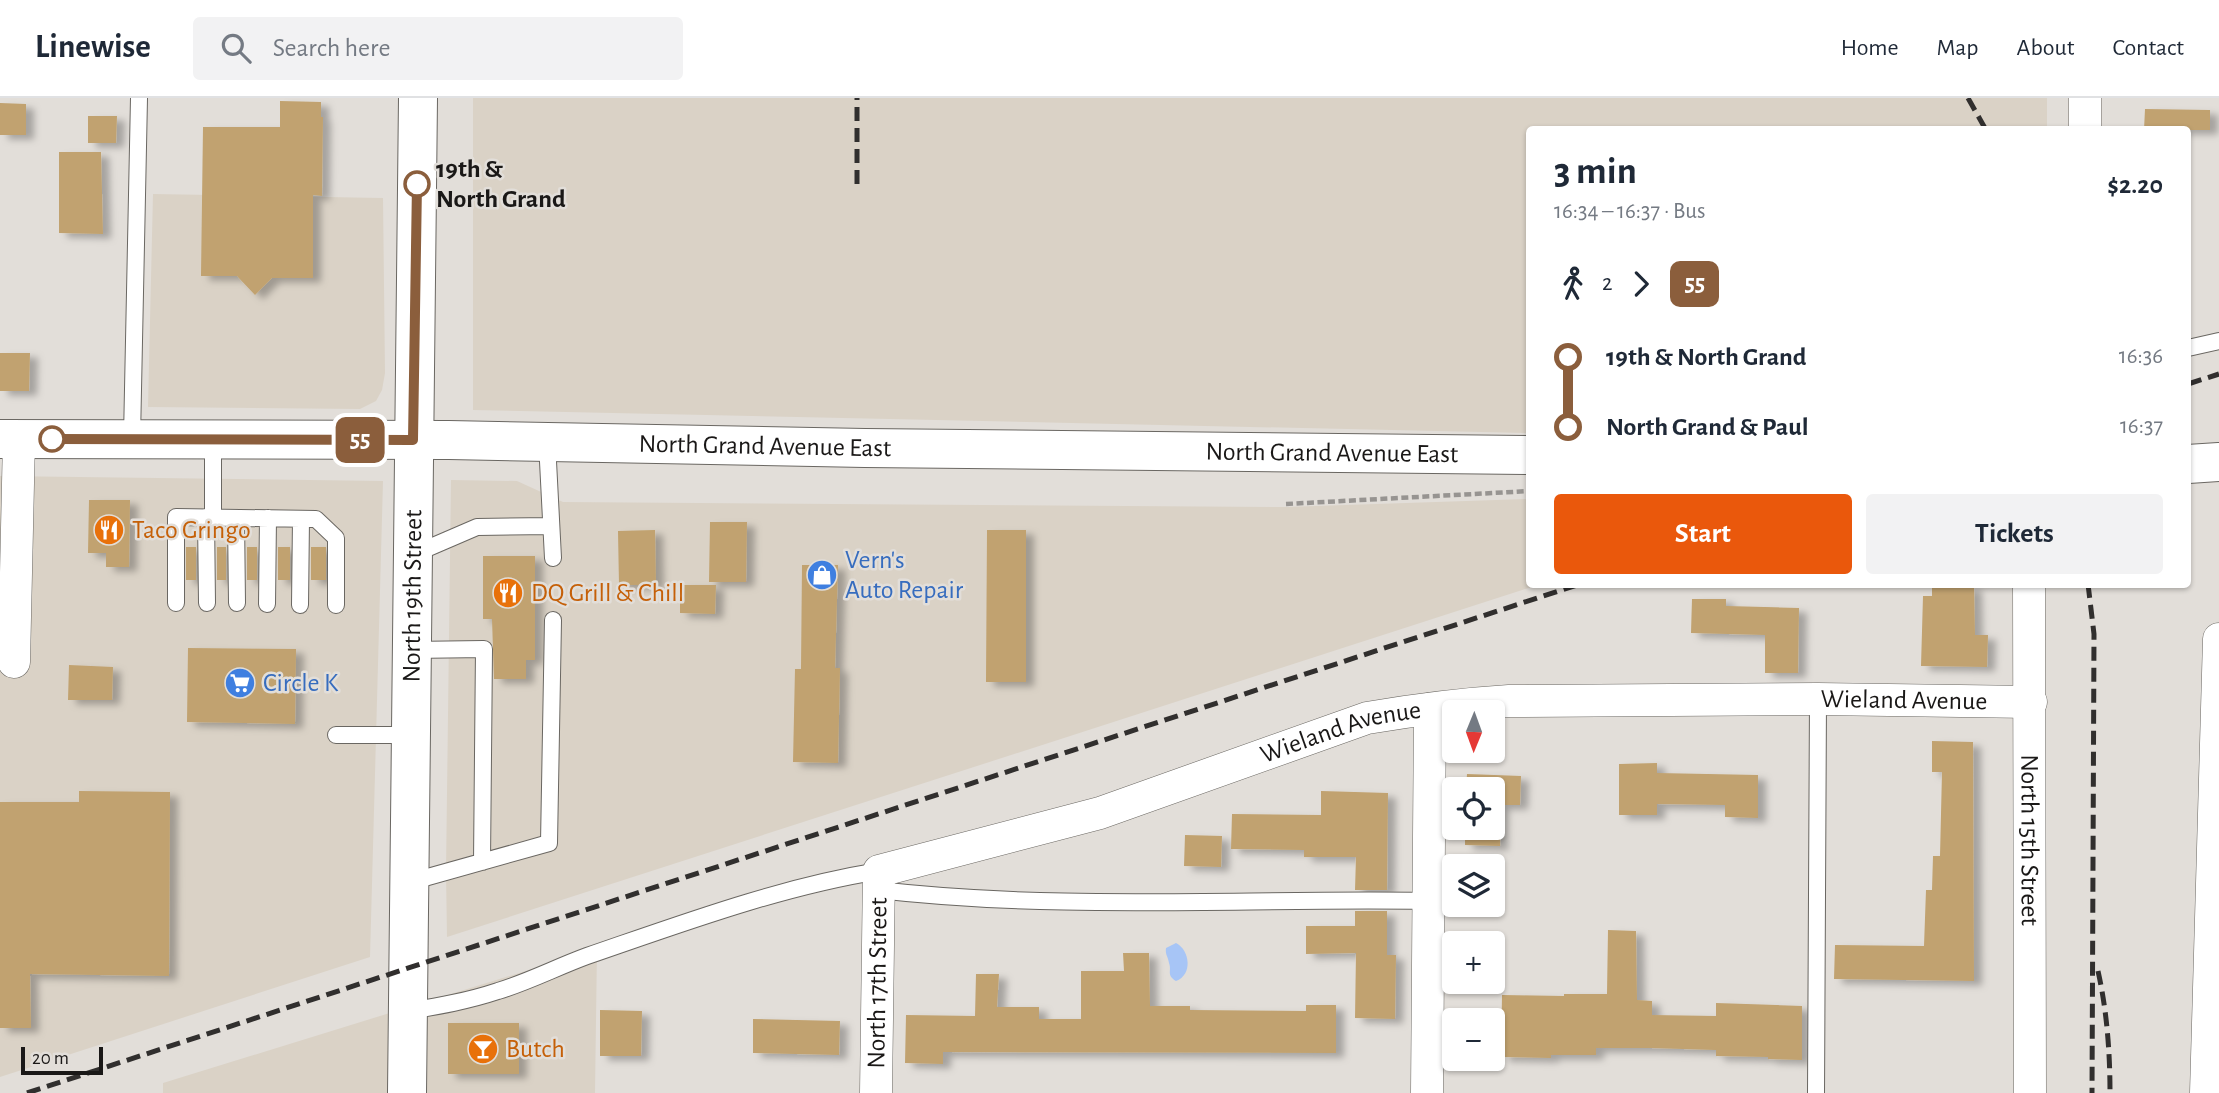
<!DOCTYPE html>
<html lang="en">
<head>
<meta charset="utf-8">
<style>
	:root { --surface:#fff; --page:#f2f2f3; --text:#1f2937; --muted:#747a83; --line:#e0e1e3; --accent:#ea580c }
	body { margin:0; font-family:"Alegreya Sans",sans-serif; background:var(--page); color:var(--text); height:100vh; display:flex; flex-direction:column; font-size:26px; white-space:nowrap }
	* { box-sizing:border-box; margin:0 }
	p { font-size:23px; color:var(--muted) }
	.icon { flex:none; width:38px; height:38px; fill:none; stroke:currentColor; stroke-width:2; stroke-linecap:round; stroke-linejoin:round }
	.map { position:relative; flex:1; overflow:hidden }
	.side { position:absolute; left:1526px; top:28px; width:665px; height:462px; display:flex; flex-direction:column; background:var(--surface); border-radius:7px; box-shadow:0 2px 5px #0004 }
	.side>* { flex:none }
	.badge { padding:0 14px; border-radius:10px; font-size:24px; line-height:46px }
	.needle { width:46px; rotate:181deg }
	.buttons { position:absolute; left:1442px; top:602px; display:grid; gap:14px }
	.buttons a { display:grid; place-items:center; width:63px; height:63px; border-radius:7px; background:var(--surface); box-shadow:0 2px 5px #0004; font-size:35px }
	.scale { position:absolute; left:21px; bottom:18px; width:82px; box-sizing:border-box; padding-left:7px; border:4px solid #1a1817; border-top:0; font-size:19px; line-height:24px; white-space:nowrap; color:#1a1817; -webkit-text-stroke:5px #e2ded9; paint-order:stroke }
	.map>.badge { position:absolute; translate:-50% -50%; box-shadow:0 0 0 4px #fff }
	.legs { display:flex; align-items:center; gap:10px; height:77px; padding:0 28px; font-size:23px }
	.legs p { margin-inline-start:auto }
	.headline { display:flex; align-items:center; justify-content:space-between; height:119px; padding:0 28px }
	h1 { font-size:38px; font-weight:600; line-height:52px }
	.cta { display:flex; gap:14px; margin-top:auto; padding:14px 28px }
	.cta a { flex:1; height:80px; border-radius:7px; background:var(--accent); color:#fff; font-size:28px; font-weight:600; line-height:80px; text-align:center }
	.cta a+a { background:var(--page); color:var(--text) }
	ul { padding:0 28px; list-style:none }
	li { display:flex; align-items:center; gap:24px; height:70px; font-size:26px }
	li i { display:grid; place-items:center; width:10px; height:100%; margin:0 9px; background:currentColor }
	li i::after { content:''; width:18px; height:18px; margin:-9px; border:5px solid; border-radius:50%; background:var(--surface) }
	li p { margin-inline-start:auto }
	li:first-child i { background:linear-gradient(#0000 50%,currentColor 0) }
	li:last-child i { background:linear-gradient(currentColor 50%,#0000 0) }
	header { display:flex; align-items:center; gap:42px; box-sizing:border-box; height:98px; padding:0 35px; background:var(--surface); border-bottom:2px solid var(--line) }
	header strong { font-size:33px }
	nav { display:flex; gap:38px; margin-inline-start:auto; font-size:24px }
	.search { width:490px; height:63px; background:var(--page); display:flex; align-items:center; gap:18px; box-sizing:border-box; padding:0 24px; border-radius:7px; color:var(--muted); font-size:26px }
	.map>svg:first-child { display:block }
	.built { fill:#dad2c6 }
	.water { fill:#a7c5f6 }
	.building { fill:#c1a26f; filter:url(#shadow) }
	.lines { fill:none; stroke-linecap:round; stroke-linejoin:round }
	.service-casing { stroke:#6a6762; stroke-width:18 }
	.minor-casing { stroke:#6a6762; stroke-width:33 }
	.tertiary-casing { stroke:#6a6762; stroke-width:40 }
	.path { stroke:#979491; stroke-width:4.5; stroke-dasharray:7 3.5; stroke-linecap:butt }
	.service { stroke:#fff; stroke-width:16 }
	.minor { stroke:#fff; stroke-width:32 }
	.tertiary { stroke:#fff; stroke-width:38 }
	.rail { stroke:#312f2e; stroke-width:5; stroke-dasharray:14 7; stroke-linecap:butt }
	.line-1-casing { stroke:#fff; stroke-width:16 }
	.line-1 { stroke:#8b5e3c; stroke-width:10 }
	.stop-1-dot { fill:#fff; stroke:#8b5e3c; stroke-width:3.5 }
	.labels { text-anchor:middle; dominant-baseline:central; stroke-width:5; stroke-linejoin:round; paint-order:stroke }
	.stop-label { font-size:26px; font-weight:bold; fill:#1a1817; stroke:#e2ded9; text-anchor:start }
	.street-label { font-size:26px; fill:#1a1817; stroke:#e2ded9 }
	.food-label { font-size:26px; fill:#c56008; stroke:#e2ded9; text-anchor:start }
	.shop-label { font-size:26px; fill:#366cbe; stroke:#e2ded9; text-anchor:start }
</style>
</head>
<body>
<header>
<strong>Linewise</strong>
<div class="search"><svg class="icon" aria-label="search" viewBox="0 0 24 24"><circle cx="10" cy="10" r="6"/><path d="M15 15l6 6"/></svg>Search here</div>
<nav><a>Home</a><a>Map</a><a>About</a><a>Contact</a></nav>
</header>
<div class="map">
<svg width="2219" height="995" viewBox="0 0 2219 995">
	<defs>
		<filter id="shadow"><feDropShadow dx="8" dy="4.5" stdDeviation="3.5" flood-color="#0004"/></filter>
	</defs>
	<rect width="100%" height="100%" fill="#e2ded9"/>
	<path class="built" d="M473 0H2047V31L1530 32 1529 335 473 312Z
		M153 96 383 100 385 275 382 292 376 303 360 311 148 309Z
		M0 378 383 383 370 859 0 979Z
		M451 382 517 383 563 404 1286 409 1529 401 1530 486 1538 487 447 839 446 774Z
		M597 851 595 995H163V985Z"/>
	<path class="water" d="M1176 845C1190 852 1193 877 1176 883 1166 877 1172 873 1169 865 1168 858 1165 857 1166 850Z"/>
	<path class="building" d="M280 3 321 4V19H323L322 98 313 97V180H272L255 197 237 178H201L203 29H280Z
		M0 5 26 6V37H0Z
		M2145 11 2210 12V32H2144Z
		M88 18H117L116 45H88Z
		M59 54H101L103 136 59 135Z
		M0 255H30L29 293H0Z
		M89 402H130L129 469H106V455H88Z
		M710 424H747L746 484H709Z
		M655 432 656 487H619L618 433Z
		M987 432H1026V584H986Z
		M186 449H196V482H186Z
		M217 449H226V482H217Z
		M247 449H257V482H247Z
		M278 449H290V482H278Z
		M311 449H326V482H311Z
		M483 458H535V562H526V581H494L492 521H483Z
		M802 467H838L835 570H840L838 665 793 664 795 571H801Z
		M680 487H716L715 516 680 515Z
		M1932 488H1974L1975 537H1988L1987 569 1921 568 1923 498H1932Z
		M1692 501H1726V508L1799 510 1798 575H1765V537L1691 535Z
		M188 550 296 551 295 626 187 624Z
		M69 567 113 569 112 602H68Z
		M1932 643 1973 644 1974 883 1834 881 1835 847 1924 848 1926 792H1932L1933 758H1940L1942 674H1932Z
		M1657 665V675L1758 677V720L1725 719V707L1657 706V717H1619V666Z
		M1467 676 1521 678 1520 707H1501L1500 748 1465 747V730H1493V691H1466Z
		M79 693 170 694 169 878 30 876 31 930H0V704H79Z
		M1321 693 1388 695 1387 792H1355L1356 759H1304V752L1231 751 1232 716 1321 717Z
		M1185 737 1222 738 1221 769 1184 768Z
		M1355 813H1387V857H1396L1395 921 1355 920 1356 855 1306 856V828H1355Z
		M1608 832 1636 833 1637 902 1652 903V917L1716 918V905L1802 908V962L1768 961V959L1716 958V952L1651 950H1596V957H1551V960L1501 959 1502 897 1564 898V896H1607Z
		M1123 855H1149L1150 908H1190V912L1306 913V907H1336V955L943 954V966L905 965 906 917 975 918 976 876H999L997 909H1039V921H1081V873H1124Z
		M600 912 642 913 641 958H600Z
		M753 921 840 923 839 957 753 955Z
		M448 925H519V976H448Z"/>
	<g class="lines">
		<g class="service-casing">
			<path id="service" d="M2188 250 2219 243
				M132 340 139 0
				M213 341V420
				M547 344 553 460
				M206 419 207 505
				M236 420 237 505
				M412 457 477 429 551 428
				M176 505V419L316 421 336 440V507
				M267 506 268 420
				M300 507 301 421
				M411 552 484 551 482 764
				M336 637H411
				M410 784 549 745 553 522
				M878 792C1060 813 1244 800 1427 803
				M409 913C439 908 468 903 498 893 528 884 557 869 587 858 683 825 780 789 879 773
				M1816 995 1818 601"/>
		</g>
		<g class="minor-casing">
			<g id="minor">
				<path d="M2085 32V0"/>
				<path id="s1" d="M2029 486 2030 995"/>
				<path d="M14 564 19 341"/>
				<path id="s2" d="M876 995 879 773 1100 715 1367 620C1414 612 1461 606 1509 603L1818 601 2031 604"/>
				<path d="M1427 995 1430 611"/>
				<path d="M2206 995 2219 541"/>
			</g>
		</g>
		<g class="tertiary-casing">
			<g id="tertiary">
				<path id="s3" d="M0 341 449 342 865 350 1530 357"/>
				<path d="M2188 366 2219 364"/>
				<path id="s4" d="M407 995 418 0"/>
			</g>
		</g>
		<path class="path" d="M1286 406 1530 393"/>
		<use href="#service" class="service"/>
		<use href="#minor" class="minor"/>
		<use href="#tertiary" class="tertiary"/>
		<path class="rail" d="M1968 0 1986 32
			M857 86V0
			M2188 286 2219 276
			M2088 486 2094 536 2092 995
			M2098 873C2107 913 2110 955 2110 995
			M27 995 1580 486"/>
	</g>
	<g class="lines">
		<g class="line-1-casing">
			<path id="line-1" d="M52 341 413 342 417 86"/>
		</g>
		<use href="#line-1" class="line-1"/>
	</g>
	<defs>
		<g id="restaurant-disc" transform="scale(1.575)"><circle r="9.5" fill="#e8710a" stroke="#e2ded9"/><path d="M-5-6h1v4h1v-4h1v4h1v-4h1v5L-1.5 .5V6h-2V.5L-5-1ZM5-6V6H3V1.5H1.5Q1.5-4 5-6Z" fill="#fff"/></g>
		<g id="shop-disc" transform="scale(1.575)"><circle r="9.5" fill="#3f7fe0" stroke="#e2ded9"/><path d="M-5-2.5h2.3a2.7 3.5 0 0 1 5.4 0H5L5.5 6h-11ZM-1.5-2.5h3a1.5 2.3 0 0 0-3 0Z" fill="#fff"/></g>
		<g id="supermarket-disc" transform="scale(1.575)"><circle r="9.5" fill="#3f7fe0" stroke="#e2ded9"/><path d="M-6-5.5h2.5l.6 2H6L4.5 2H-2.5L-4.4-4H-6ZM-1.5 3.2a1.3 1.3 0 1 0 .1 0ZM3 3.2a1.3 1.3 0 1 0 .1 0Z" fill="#fff"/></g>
		<g id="bar-disc" transform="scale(1.575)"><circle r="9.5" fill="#e8710a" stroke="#e2ded9"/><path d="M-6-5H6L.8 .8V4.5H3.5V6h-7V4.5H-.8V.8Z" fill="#fff"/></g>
	</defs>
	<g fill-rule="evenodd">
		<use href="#restaurant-disc" x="109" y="432"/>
		<use href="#shop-disc" x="822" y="477"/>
		<use href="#restaurant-disc" x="508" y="495"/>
		<use href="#supermarket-disc" x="240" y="585"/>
		<use href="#bar-disc" x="483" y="951"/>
	</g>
	<g class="stop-1-dot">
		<circle cx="417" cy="86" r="12"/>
		<circle cx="52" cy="341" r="12"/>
	</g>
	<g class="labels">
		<g class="stop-label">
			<text x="436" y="71">19th &amp;<tspan x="436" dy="30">North Grand</tspan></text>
		</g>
		<g class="street-label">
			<text stroke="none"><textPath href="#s3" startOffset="765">North Grand Avenue East</textPath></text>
			<text stroke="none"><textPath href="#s3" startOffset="1332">North Grand Avenue East</textPath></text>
			<text stroke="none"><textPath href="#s4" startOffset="497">North 19th Street</textPath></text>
			<text stroke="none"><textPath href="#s2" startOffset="1272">Wieland Avenue</textPath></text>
			<text stroke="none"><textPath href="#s2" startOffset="705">Wieland Avenue</textPath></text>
			<text stroke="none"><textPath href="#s1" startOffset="256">North 15th Street</textPath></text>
			<text stroke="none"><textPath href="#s2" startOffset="110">North 17th Street</textPath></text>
		</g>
		<g class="food-label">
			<text x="132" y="432">Taco Gringo</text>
			<text x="531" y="495">DQ Grill &amp; Chill</text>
			<text x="506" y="951">Butch</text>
		</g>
		<g class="shop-label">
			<text x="845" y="462">Vern's<tspan x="845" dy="30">Auto Repair</tspan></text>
			<text x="263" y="585">Circle K</text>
		</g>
	</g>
</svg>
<div class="buttons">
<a><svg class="needle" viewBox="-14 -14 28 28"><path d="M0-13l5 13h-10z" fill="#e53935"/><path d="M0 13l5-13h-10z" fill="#747a83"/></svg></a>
<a><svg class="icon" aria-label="locate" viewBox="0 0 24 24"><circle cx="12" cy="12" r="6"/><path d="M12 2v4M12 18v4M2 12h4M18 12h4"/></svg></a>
<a><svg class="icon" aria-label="layers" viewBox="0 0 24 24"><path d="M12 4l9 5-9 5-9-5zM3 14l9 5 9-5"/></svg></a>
<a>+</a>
<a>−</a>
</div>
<div class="scale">20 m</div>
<b class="badge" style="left:360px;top:342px;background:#8b5e3c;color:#fff">55</b>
<section class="side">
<div class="headline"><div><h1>3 min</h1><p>16:34 – 16:37 · Bus</p></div><b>$2.20</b></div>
<div class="legs"><svg class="icon" aria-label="walk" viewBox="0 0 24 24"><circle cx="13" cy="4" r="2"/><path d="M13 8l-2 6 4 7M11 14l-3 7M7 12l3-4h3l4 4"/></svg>2<svg class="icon" aria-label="forward" viewBox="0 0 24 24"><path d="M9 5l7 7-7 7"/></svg><b class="badge" style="background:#8b5e3c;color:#fff">55</b></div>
<ul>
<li><i style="color:#8b5e3c"></i><b>19th &amp; North Grand</b><p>16:36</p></li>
<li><i style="color:#8b5e3c"></i><b>North Grand &amp; Paul</b><p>16:37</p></li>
</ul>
<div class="cta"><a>Start</a><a>Tickets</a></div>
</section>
</div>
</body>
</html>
